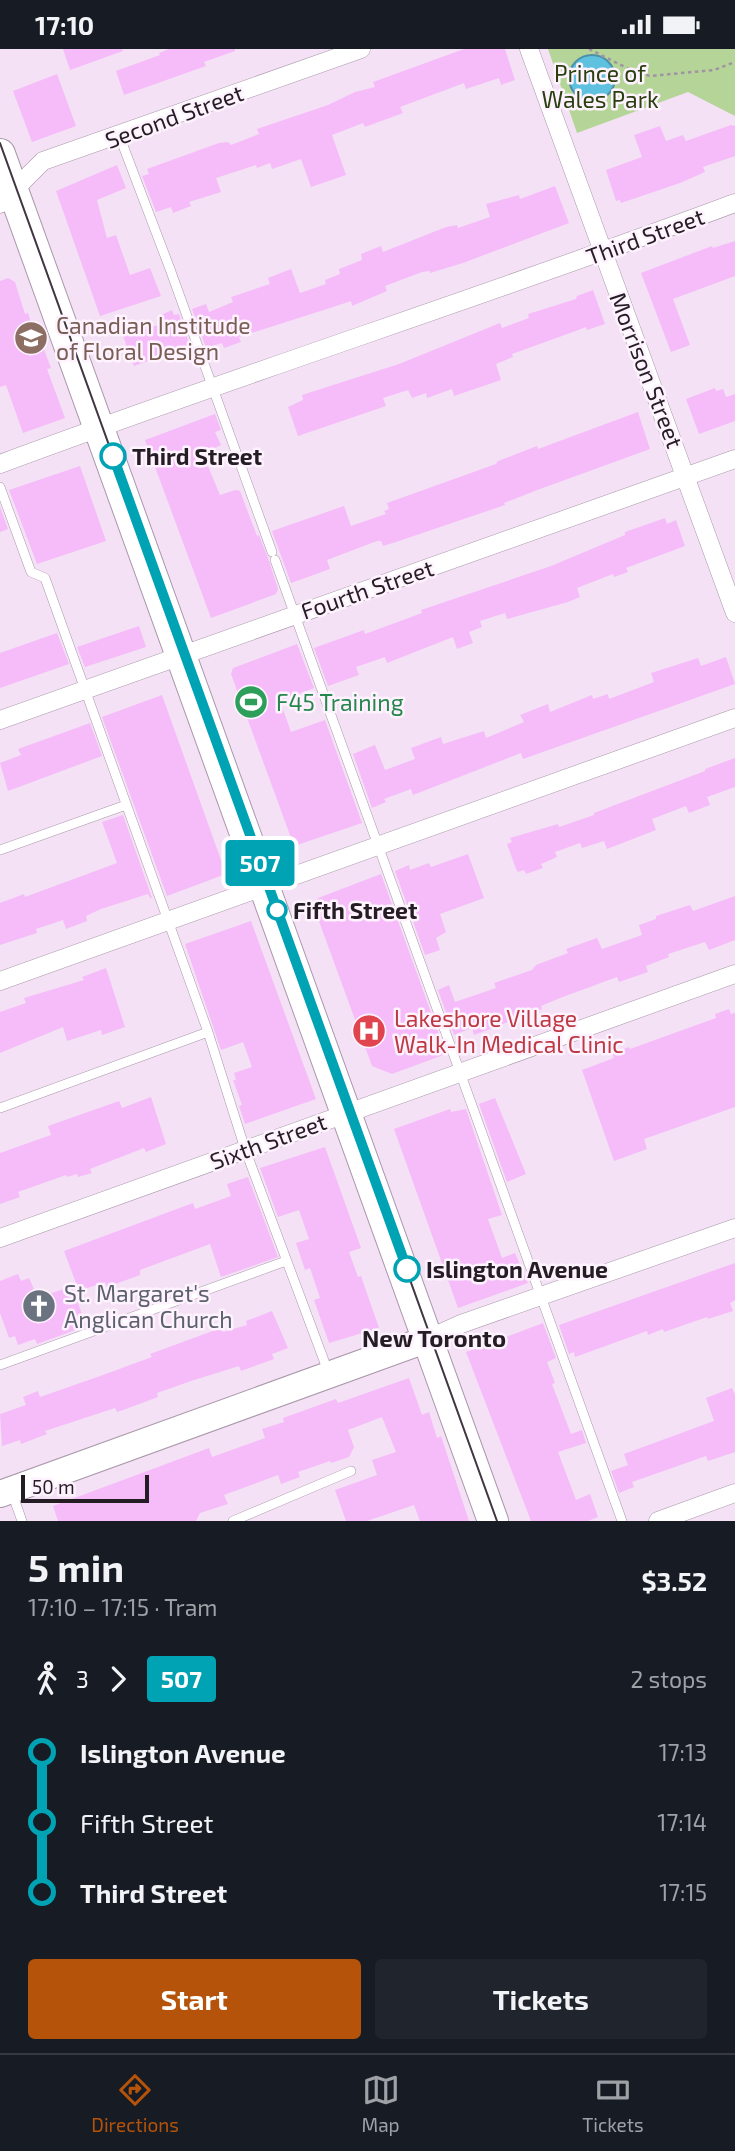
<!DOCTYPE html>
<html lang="en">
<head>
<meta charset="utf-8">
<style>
	:root { --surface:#171b24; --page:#20242c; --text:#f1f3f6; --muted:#9ea1a6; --line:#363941; --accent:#b45309 }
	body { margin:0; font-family:"Exo 2",sans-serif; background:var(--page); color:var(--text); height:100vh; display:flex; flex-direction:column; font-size:26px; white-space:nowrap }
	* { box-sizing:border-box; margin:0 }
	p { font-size:23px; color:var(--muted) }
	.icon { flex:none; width:38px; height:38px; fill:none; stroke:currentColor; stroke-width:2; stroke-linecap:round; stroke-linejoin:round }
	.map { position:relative; height:1472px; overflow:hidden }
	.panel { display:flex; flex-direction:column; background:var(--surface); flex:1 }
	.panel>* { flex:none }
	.badge { padding:0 14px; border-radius:5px; font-size:24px; line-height:46px }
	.scale { position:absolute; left:21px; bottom:18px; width:128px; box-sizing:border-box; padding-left:7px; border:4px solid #241d24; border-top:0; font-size:19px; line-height:24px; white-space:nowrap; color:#241d24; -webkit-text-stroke:5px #fdf2fd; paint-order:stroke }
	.map>.badge { position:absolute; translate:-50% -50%; box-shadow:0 0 0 4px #fff }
	.legs { display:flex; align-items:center; gap:10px; height:77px; padding:0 28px; font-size:23px }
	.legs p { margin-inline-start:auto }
	.overview { display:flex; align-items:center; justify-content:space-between; height:119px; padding:0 28px }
	h1 { font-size:38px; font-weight:700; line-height:52px }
	.button { display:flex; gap:14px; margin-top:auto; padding:14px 28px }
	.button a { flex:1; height:80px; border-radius:7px; background:var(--accent); color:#fff; font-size:28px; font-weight:700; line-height:80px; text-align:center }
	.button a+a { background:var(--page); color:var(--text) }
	ul { padding:0 28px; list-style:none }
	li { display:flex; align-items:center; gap:24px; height:70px; font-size:26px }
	li i { display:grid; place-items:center; width:10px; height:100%; margin:0 9px; background:currentColor }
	li i::after { content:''; width:18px; height:18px; margin:-9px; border:5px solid; border-radius:50%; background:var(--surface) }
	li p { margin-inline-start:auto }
	li:first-child i { background:linear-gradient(#0000 50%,currentColor 0) }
	li:last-child i { background:linear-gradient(currentColor 50%,#0000 0) }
	.status { display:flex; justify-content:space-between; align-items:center; height:49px; padding:0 35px; background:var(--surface); direction:ltr }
	.status svg { height:19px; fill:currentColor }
	.menu { display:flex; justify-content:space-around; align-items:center; height:98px; border-top:2px solid var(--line); background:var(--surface); font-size:19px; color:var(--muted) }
	.menu a { display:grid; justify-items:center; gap:4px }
	.menu .active { color:var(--accent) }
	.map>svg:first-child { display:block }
	.green { fill:#b4d597 }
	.water { fill:#5ec1e0; stroke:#4d90a8; stroke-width:2 }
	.building { fill:#f5bcf9 }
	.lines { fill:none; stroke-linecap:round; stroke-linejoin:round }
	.service-casing { stroke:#a998aa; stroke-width:10 }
	.minor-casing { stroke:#a998aa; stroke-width:19 }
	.secondary-casing { stroke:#a998aa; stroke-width:28 }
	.primary-casing { stroke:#a998aa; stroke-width:32 }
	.path { stroke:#a293a2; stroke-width:2.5; stroke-dasharray:3.5 3.5; stroke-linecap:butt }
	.service { stroke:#fff; stroke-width:9 }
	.minor { stroke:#fff; stroke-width:18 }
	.secondary { stroke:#fff; stroke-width:26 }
	.primary { stroke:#fff; stroke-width:30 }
	.tram { stroke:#403740; stroke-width:2 }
	.line-1-casing { stroke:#fff; stroke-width:16 }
	.line-1 { stroke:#00a3b4; stroke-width:10 }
	.stop-1-dot { fill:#fff; stroke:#00a3b4; stroke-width:3.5 }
	.labels { text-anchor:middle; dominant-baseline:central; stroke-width:5; stroke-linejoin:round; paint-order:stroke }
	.park-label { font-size:23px; fill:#29400e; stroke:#fdf2fd }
	.street-label { font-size:23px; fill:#241d24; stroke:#fdf2fd }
	.education-label { font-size:23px; fill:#785e54; stroke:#fdf2fd; text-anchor:start }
	.stop-label { font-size:23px; font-weight:bold; fill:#241d24; stroke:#fdf2fd; text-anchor:start }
	.leisure-label { font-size:23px; fill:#27864d; stroke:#fdf2fd; text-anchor:start }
	.health-label { font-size:23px; fill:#be3a42; stroke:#fdf2fd; text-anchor:start }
	.worship-label { font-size:23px; fill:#5b616d; stroke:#fdf2fd; text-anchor:start }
	.neighbourhood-label { font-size:24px; font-weight:bold; fill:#241d24; stroke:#fdf2fd }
</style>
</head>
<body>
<div class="status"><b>17:10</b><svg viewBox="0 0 49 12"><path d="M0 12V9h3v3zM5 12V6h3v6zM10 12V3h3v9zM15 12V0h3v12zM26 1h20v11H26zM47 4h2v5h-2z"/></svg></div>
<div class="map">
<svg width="735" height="1472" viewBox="0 0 735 1472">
	<rect width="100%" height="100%" fill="#f4e1f5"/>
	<path class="green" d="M548 0H735V67L688 43 577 84Z"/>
	<path class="water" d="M569 29a23 23 0 1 1 46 0a23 23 0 1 1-46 0Z"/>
	<path class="building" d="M63 0H122L123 2 70 21Z
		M169 0H235V2L204 13 206 17 124 46 116 22 160 6 159 4Z
		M464 0H505L515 31 501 36 499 29 466 40 464 34 400 58 403 64 365 78 363 74 332 86 346 126 311 138 301 110 272 120 270 114 257 119 256 116 216 129 221 143 189 153 191 157 173 164 171 158 156 163 142 127 149 125 147 120 219 94 228 93 231 96 259 85 257 80 328 56 355 43 375 38 373 33Z
		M57 25 76 77 32 93 13 42Z
		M731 76 735 77V107L703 118 705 123 680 134 621 154 620 151 616 152 606 121 642 108 634 86 660 77 666 92 683 86 686 92Z
		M117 116 126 139 97 151 107 189 116 186 130 226 150 219 161 247 100 267 56 142Z
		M555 137 569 174 463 214 430 224V222L422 223 385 237 387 242 352 257 351 252 333 258 239 288 241 293 224 299 222 294 206 299 192 260 206 255 209 263 233 253 231 248 270 235 268 229 291 220 300 244 326 235 325 231 340 225 339 220 362 211 361 205 381 197 383 203 446 178 457 176 458 179 490 168 486 155 519 146 520 150Z
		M735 192V227L673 250 690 296 671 303 641 224 712 197 713 199Z
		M8 229 15 233 25 265 28 264 34 283 37 282 51 319 47 320 65 369 23 384 6 336 0 338V232Z
		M593 241 605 275 587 281 586 278 573 283 512 305 513 308 496 315 501 331 454 347 452 340 427 349 426 344 412 349 408 341 383 349 386 357 298 387 288 358 303 351 302 346 399 315 500 274 502 279 529 269 528 265 576 250 577 247Z
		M172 261 174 266 179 265 190 297 134 317 123 287 161 275 159 267Z
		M715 339 716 342 723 340 726 348 735 345V372L699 385 686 350Z
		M638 363 650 400 540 440 504 454 505 456 396 493 383 497 381 492H377L327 511 330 520 291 534 272 482 344 457 351 477 386 465 384 462 389 460 387 454 496 415 498 412 537 397 538 400Z
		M215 365 221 381 215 383 221 396 203 405 220 446 235 441 240 442 257 487 259 486 268 509 278 540 276 545 211 569 145 391Z
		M80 417 106 492 37 515 9 441Z
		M0 458 8 480 0 483Z
		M665 469 667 475 676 471 685 497 626 519 628 523 614 528 613 525 577 539 580 548 568 553 507 570 505 564 480 572 482 578 469 583 473 594 457 600 453 588 387 614 385 608 356 618 359 626 328 637 314 599 364 581 365 585 422 564 421 561 551 517 625 486V483Z
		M139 577 146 598 85 618 77 598Z
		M57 584 69 615 0 639V604Z
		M297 595 314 639 280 652 291 683 325 671 362 774 294 797 231 625 233 619Z
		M726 608 735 635 523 710 521 704 413 746 411 740 384 750 386 753 372 759 353 705 375 696 385 721 415 710 411 699 441 688 443 695 484 682 486 689 524 673 520 666 548 655 550 663 592 646 593 650 608 645 609 650 654 633 651 624 698 609 701 617Z
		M162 646 226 825 167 847 102 668Z
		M90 674 102 707 8 742 0 714 21 706 18 700Z
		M735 709V738L707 748 710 756 689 764 686 757 652 770 656 781 607 800 604 792 582 799 580 794 555 803 557 808 541 815 543 819 526 825 524 821 518 823 516 820 507 795 512 793 510 789 558 775 559 778 594 766V764L705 722V720Z
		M123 766 152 849H150L148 845 101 860 86 867 87 872 66 880 63 871 36 880 37 884 0 896V854L24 845 25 848 117 814 102 773Z
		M468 805 484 849 440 865 446 883 436 889 440 901 425 906 395 822 409 816 410 821 429 814 431 818Z
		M381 825 446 1005 392 1025 372 1017 313 856 318 849Z
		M735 847V891L709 901 705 893 668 905 669 908 646 917 648 923 619 933 617 928 560 949 541 957 542 960 474 986 472 979 454 986 438 941 449 936 455 953 496 939 494 934 532 921 536 916 568 904 566 900 597 889 602 900 642 886 639 876 656 870V867L690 856 693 862Z
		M251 872 316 1050 245 1075 239 1057 242 1056 233 1031H236L234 1024 252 1018 243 993 221 1001 185 895Z
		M106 919 125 978 102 986 101 981 67 992 63 978 0 1004V963L26 954 24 949 84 931 82 928Z
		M729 960 731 965 735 964V1058L644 1090 647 1100 614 1112 582 1021 614 1009 612 1004 629 998 630 1000 716 969 715 965Z
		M151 1048 166 1095 146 1103 144 1099 90 1120 92 1124 78 1128 77 1125 67 1128 66 1126 18 1143 20 1148 0 1155V1104L51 1086 48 1077 119 1052 122 1059Z
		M495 1049 526 1125 507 1133 479 1055Z
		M450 1060 451 1063 466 1060 502 1166 488 1170 502 1209 515 1204 528 1234 458 1259 394 1080Z
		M325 1098 361 1199 349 1203 358 1228 361 1227 379 1279 329 1294 314 1251 320 1249 310 1219 305 1221 296 1194 309 1190 299 1161 278 1168 260 1119Z
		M248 1128 278 1208 221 1228 210 1195 140 1221V1226L107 1238 105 1233 79 1242 64 1202 193 1154 195 1160 231 1147 227 1135Z
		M735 1214V1251L730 1254 733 1262 708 1270 707 1268 664 1283 663 1280 648 1286 647 1282 575 1308 574 1303 569 1305 559 1276Z
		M18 1225 21 1232 29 1229 38 1249 72 1237 86 1277 37 1295 35 1290 18 1296 15 1287 9 1289 0 1264V1232Z
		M272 1262 288 1299 272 1305 274 1310 241 1322 239 1317 191 1332 157 1344 158 1348 123 1361 117 1363 115 1359 45 1382 47 1385 21 1395 20 1391 2 1397 0 1365 26 1356 23 1348 38 1342 40 1348 103 1326 152 1308 150 1305 221 1279 223 1283 247 1276 246 1272Z
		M543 1274 556 1309 547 1313 555 1334 552 1335 571 1385 582 1381 586 1394 558 1403 576 1451 590 1445 598 1468 588 1472H531L466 1303Z
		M409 1329 422 1366 429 1363 437 1389 441 1387 469 1472H420L414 1456 367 1472H346L335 1441 377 1426 372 1411 396 1403 382 1368 348 1381 354 1398 349 1408 331 1414 330 1412 298 1423 300 1428 281 1435 278 1426 224 1446 228 1455 200 1464 196 1472H58L53 1457 209 1399 212 1408 265 1389 262 1380 284 1373 283 1369 336 1350 338 1354Z
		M732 1339 735 1346V1403L708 1412 706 1407 672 1419 632 1433 634 1438 619 1444 611 1422 628 1416 624 1405 714 1372 706 1349Z"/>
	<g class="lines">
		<g class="service-casing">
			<path id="service" d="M119 86 170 220 272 503
				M0 438 31 523 45 529 208 983 245 1100 329 1325
				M275 511 622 1472
				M0 801 126 756
				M0 1059 208 983
				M0 1316 286 1212
				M12 1444 22 1472
				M233 1472 351 1422"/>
		</g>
		<g class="minor-casing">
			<path id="minor" d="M529 0 735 564
				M0 155 43 112 361 0
				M0 415C244 324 492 245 735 154
				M0 671 735 410
				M0 932 735 669
				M0 1189 735 925
				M428 1290 461 1275 735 1179
				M658 1472 735 1444"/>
		</g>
		<g class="secondary-casing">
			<path id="secondary" d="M0 1445 428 1290"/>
		</g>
		<g class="primary-casing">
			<path id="primary" d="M0 105 493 1472"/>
		</g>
		<path class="path" d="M589 0 633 22 650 27 714 21 735 13"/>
		<use href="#service" class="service"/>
		<use href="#minor" class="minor"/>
		<use href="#secondary" class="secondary"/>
		<use href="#primary" class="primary"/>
		<path class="tram" d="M0 94 497 1472"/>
	</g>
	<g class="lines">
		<g class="line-1-casing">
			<path id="line-1" d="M113 407 407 1220"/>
		</g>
		<use href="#line-1" class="line-1"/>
	</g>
	<defs>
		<g id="university-disc" transform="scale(1.75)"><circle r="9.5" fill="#8d6e63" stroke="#fdf2fd"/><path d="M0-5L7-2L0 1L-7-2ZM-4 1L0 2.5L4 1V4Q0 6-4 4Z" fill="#fff"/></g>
		<g id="stadium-disc" transform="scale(1.75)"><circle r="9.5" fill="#2e9e5b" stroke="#fdf2fd"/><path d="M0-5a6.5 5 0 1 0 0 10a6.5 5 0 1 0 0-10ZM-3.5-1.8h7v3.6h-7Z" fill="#fff"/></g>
		<g id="hospital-disc" transform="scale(1.75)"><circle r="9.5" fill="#e0444e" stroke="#fdf2fd"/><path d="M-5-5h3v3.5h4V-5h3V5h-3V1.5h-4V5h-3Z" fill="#fff"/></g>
		<g id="church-disc" transform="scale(1.75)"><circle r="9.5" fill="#6b7280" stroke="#fdf2fd"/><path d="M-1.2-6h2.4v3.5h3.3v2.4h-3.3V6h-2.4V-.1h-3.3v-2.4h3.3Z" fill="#fff"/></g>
	</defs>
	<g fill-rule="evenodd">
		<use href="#university-disc" x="31" y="289"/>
		<use href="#stadium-disc" x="251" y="653"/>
		<use href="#hospital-disc" x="369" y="982"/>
		<use href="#church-disc" x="39" y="1257"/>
	</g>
	<g class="stop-1-dot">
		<circle cx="113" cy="407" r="12"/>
		<circle cx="277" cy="861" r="9"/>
		<circle cx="407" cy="1220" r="12"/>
	</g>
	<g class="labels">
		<g class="park-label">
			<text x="600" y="24">Prince of<tspan x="600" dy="26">Wales Park</tspan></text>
		</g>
		<g class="street-label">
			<text transform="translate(174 67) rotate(-20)">Second Street</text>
			<text transform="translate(645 187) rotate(-20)">Third Street</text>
			<text transform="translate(647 321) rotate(69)">Morrison Street</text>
			<text transform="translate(367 540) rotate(-19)">Fourth Street</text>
			<text transform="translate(268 1092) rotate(-20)">Sixth Street</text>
		</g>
		<g class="education-label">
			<text x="56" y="276">Canadian Institude<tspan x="56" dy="26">of Floral Design</tspan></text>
		</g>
		<g class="stop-label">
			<text x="132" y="407">Third Street</text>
			<text x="293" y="861">Fifth Street</text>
			<text x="426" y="1220">Islington Avenue</text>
		</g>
		<g class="leisure-label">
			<text x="276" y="653">F45 Training</text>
		</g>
		<g class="health-label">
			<text x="394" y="969">Lakeshore Village<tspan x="394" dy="26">Walk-In Medical Clinic</tspan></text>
		</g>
		<g class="worship-label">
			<text x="64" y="1244">St. Margaret's<tspan x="64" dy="26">Anglican Church</tspan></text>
		</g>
		<g class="neighbourhood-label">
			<text x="434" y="1288">New Toronto</text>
		</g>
	</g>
</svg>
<div class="scale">50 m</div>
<b class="badge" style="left:260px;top:814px;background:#00a3b4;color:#fff">507</b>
</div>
<section class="panel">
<div class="overview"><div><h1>5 min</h1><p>17:10 – 17:15 · Tram</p></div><b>$3.52</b></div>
<div class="legs"><svg class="icon" aria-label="walk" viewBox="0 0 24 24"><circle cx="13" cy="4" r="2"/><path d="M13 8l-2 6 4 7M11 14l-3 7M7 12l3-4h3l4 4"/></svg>3<svg class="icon" aria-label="forward" viewBox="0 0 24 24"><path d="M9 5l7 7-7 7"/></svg><b class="badge" style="background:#00a3b4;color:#fff">507</b><p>2 stops</p></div>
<ul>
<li><i style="color:#00a3b4"></i><b>Islington Avenue</b><p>17:13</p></li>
<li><i style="color:#00a3b4"></i><span>Fifth Street</span><p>17:14</p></li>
<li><i style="color:#00a3b4"></i><b>Third Street</b><p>17:15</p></li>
</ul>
<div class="button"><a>Start</a><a>Tickets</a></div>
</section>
<nav class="menu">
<a class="active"><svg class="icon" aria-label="directions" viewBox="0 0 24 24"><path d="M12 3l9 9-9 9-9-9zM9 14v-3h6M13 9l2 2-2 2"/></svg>Directions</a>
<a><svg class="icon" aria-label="map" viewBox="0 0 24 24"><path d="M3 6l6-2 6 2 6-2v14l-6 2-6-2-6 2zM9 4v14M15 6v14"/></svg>Map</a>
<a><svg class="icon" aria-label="tickets" viewBox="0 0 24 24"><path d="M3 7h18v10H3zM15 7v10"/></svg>Tickets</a>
</nav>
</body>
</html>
